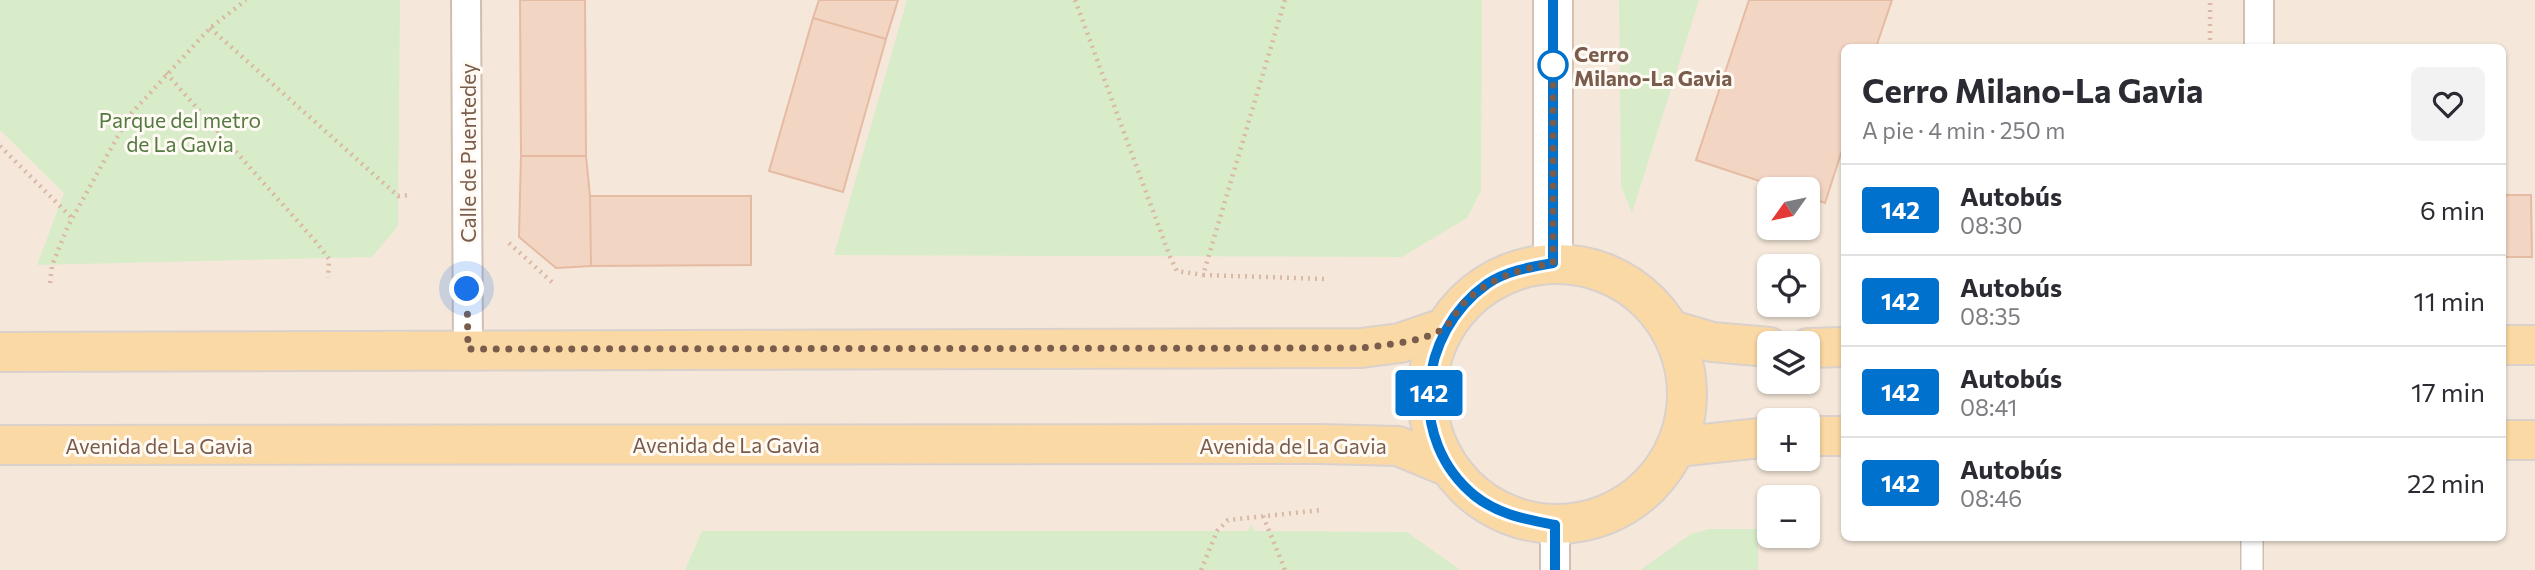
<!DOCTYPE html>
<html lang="es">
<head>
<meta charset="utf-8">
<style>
	:root { --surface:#fff; --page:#f2f2f3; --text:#2b2b33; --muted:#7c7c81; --line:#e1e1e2 }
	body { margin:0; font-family:Commissioner,sans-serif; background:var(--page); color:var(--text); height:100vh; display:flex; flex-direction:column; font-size:26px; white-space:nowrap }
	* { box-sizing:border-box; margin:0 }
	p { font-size:23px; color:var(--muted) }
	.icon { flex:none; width:38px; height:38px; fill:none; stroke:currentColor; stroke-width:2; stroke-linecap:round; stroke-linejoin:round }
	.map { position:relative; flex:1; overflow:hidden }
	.side { position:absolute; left:1841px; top:44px; width:665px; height:497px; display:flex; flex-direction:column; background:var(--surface); border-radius:10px; box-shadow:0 2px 5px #0004 }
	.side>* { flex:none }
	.badge { padding:0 14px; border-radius:5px; font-size:24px; line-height:46px }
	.needle { width:46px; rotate:237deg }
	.buttons { position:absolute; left:1757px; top:177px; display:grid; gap:14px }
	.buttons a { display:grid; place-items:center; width:63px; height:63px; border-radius:10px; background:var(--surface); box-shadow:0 2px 5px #0004; font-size:35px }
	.you { position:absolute; width:35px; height:35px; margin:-18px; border:5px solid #fff; border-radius:50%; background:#1a73e8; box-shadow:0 0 0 10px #1a73e833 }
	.map>.badge { position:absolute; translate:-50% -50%; box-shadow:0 0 0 4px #fff }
	.round { display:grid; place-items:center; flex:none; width:74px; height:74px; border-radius:10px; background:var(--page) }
	.summary { display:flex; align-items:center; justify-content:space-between; height:119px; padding:0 21px }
	h1 { font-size:33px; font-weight:700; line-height:52px }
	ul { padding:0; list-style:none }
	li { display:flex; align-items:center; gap:21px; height:91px; padding:0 21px; border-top:2px solid var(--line) }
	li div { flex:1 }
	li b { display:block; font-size:26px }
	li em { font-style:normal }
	li .badge { min-width:77px; font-weight:700; text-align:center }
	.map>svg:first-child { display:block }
	.residential { fill:#f5e8da; fill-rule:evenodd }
	.green { fill:#d8ecc9 }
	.building { fill:#f3d5c3; stroke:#e6bba3; stroke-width:2 }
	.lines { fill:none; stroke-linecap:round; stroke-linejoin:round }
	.pedestrian-casing { stroke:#d1beb0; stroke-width:24 }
	.minor-casing { stroke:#d1beb0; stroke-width:32 }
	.secondary-casing { stroke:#d6c0b0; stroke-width:42 }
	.primary-casing { stroke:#dad1cd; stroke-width:42 }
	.path { stroke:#d9b8a5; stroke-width:4.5; stroke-dasharray:2 5; stroke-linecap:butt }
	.pedestrian { stroke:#fff; stroke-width:21 }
	.minor { stroke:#fff; stroke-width:28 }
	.secondary { stroke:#fff; stroke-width:38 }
	.primary { stroke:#fbd9a5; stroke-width:38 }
	.line-casing { stroke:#fff; stroke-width:16 }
	.line { stroke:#0072ce; stroke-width:10 }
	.walk { stroke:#7a5c4d; stroke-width:7; stroke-dasharray:0 12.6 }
	.stop-dot { fill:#fff; stroke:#0072ce; stroke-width:3.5 }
	.labels { text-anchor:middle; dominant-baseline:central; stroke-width:6; stroke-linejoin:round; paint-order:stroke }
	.stop-label { font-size:21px; font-weight:bold; fill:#7a5c4d; stroke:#fffaf3; text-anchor:start }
	.park-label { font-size:21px; fill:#537a41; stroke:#fffaf3 }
	.street-label { font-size:21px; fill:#7a5c4d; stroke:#fffaf3 }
</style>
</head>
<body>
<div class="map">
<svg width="2535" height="570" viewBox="0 0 2535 570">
	<rect width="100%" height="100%" fill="#fdf6ec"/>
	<path class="residential" d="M0 0H2535V570H0ZM1844 47H2502V537H1844ZM1769 189H1808V228H1769ZM1769 266H1808V304H1769ZM1769 343H1808V382H1769ZM1769 420H1808V458H1769ZM1769 497H1808V536H1769Z"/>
	<path class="green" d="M0 0H400L398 226 372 257 37 265 64 193 0 130Z
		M907 0H1482L1481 191 1467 218 1402 257 834 255Z
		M1619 0H1699L1632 213 1621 186Z
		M1251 525 1254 531 1407 532 1460 570H685L702 531H1248Z
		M1709 529H1758V570H1640L1691 534Z"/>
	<path class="building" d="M520 0H585L586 156H521Z
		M819 0H898L886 39 813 18Z
		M1749 0H1892L1876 47H1844V144L1825 203 1808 197V189H1784L1696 160Z
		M813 18 886 39 843 192 769 171Z
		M521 156H586L590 196 591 266 556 268 519 237Z
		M2502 195H2531L2532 257H2502Z
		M590 196H751V265L591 266Z"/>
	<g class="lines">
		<g class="pedestrian-casing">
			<path id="pedestrian" d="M2252 537V570"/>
		</g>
		<g class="minor-casing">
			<path id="minor" d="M466 0 468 349
				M2259 0V47
				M1555 525V570"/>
		</g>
		<g class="secondary-casing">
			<path id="secondary" d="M1553 263V0"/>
		</g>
		<g class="primary-casing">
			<path id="primary" d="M1427 394a130 130 0 1 1 260 0a130 130 0 1 1-260 0Z
				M1671 330 1712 342 1769 347
				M2502 345H2535
				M1808 348 1844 347
				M0 352 1361 348 1400 343 1444 328
				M1808 436H1844
				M2502 440H2535
				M0 445 1322 444 1398 446 1449 467
				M1677 447 1769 437"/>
		</g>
		<path class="path" d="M1075 0 1170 257 1177 271 1203 275
			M1285 0 1203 275 1326 279
			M210 28 398 196 410 195
			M2210 47V0
			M166 73 316 242 329 259 328 278
			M0 146 72 218
			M509 243 553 283
			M50 283 52 265 68 226 129 116 210 28 246 0
			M1640 293 1651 297
			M1647 491 1668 483
			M1263 516 1285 570
			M1201 570 1217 531 1228 520 1322 510"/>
		<use href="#pedestrian" class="pedestrian"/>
		<use href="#minor" class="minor"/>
		<use href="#secondary" class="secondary"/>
		<use href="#primary" class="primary"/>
	</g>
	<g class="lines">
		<g class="line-casing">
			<path id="line" d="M1553 0V263C1530 267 1506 271 1487 284 1418 333 1406 440 1475 496 1499 515 1526 519 1555 525V570"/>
		</g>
		<use href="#line" class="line"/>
		<path class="walk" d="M467 289 468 349 1361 348C1383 345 1428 342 1445 327 1453 321 1457 309 1465 302 1490 278 1519 269 1553 263V65"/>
	</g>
	<circle class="stop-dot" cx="1553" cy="65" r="14"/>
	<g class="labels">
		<g class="stop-label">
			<text x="1574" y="53">Cerro<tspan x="1574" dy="24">Milano-La Gavia</tspan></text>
		</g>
		<g class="park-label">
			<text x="180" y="119">Parque del metro<tspan x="180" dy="24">de La Gavia</tspan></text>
		</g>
		<g class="street-label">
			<text transform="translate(467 153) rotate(-90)">Calle de Puentedey</text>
			<text x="726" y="444">Avenida de La Gavia</text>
			<text x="159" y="445">Avenida de La Gavia</text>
			<text x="1293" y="445">Avenida de La Gavia</text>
		</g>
	</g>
</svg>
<div class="buttons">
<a><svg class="needle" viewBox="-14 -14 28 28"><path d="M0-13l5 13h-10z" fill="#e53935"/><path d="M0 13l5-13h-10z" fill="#7c7c81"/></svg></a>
<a><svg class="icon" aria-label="locate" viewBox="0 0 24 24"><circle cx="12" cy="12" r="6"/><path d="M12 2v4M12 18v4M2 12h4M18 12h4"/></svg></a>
<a><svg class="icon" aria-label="layers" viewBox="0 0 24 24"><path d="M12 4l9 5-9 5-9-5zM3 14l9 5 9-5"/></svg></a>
<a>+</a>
<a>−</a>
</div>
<div class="you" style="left:467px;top:289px"></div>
<b class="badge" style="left:1429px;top:393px;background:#0072ce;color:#fff">142</b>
<section class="side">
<div class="summary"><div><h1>Cerro Milano-La Gavia</h1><p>A pie · 4 min · 250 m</p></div><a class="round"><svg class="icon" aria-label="heart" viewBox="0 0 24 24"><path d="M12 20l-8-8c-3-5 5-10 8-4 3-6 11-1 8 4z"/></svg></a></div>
<ul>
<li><span class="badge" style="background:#0072ce;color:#fff">142</span><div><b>Autobús</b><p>08:30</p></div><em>6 min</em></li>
<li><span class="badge" style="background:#0072ce;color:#fff">142</span><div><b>Autobús</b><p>08:35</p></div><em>11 min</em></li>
<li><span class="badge" style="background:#0072ce;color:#fff">142</span><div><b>Autobús</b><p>08:41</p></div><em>17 min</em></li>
<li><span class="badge" style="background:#0072ce;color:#fff">142</span><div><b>Autobús</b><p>08:46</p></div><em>22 min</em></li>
</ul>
</section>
</div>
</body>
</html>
